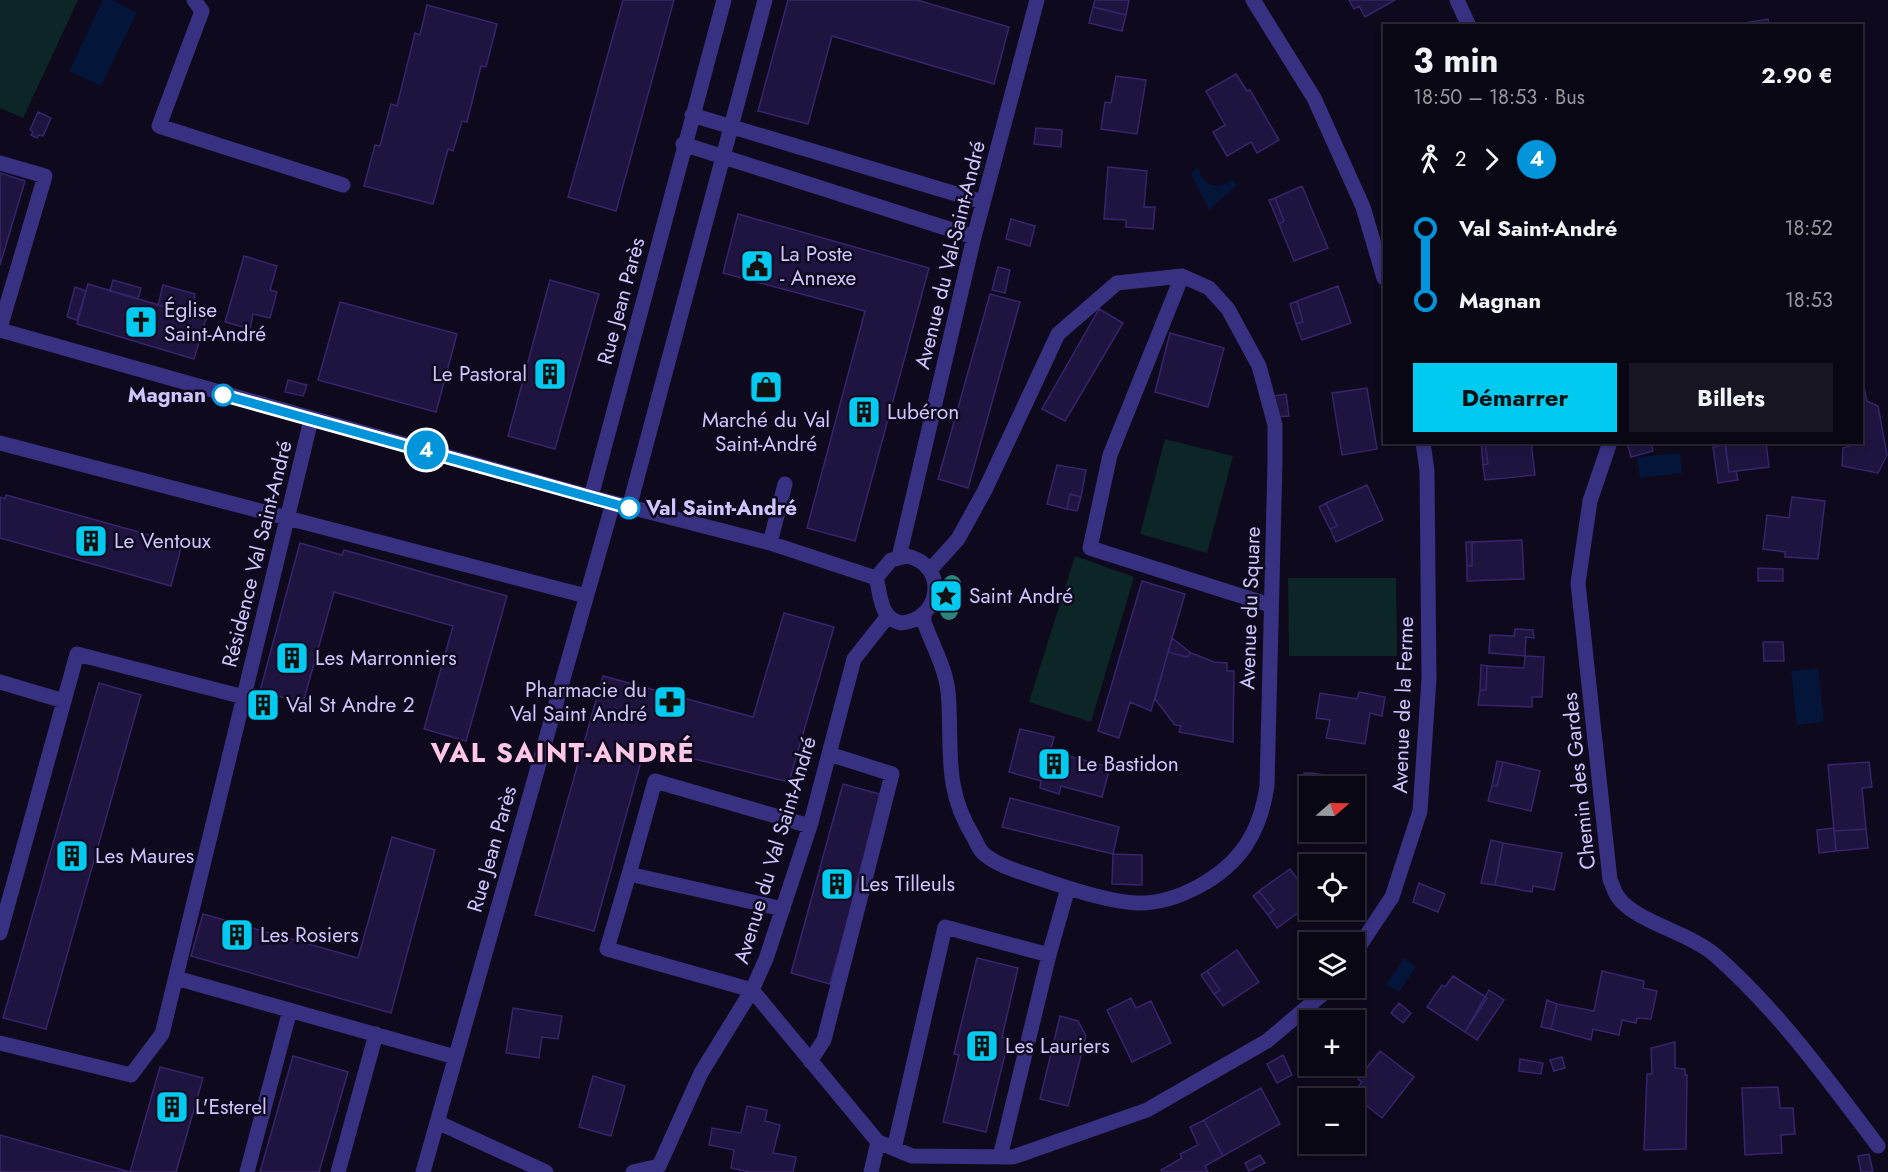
<!DOCTYPE html>
<html lang="fr">
<head>
<meta charset="utf-8">
<style>
	:root { --surface:#0a0715; --page:#181522; --text:#f1f3f6; --muted:#9999a0; --line:#2a2834; --accent:#00caf0 }
	body { margin:0; font-family:Jost,sans-serif; background:var(--page); color:var(--text); height:100vh; display:flex; flex-direction:column; font-size:22px; white-space:nowrap }
	* { box-sizing:border-box; margin:0 }
	p { font-size:20px; color:var(--muted) }
	.icon { flex:none; width:33px; height:33px; fill:none; stroke:currentColor; stroke-width:2; stroke-linecap:round; stroke-linejoin:round }
	.map { position:relative; flex:1; overflow:hidden }
	.panel { position:absolute; left:1383px; top:24px; width:480px; height:420px; display:flex; flex-direction:column; background:var(--surface); border-radius:0px; box-shadow:0 3px 9px #0003,0 0 0 2px var(--line) }
	.panel>* { flex:none }
	.badge { padding:0 12px; border-radius:20px; font-size:21px; line-height:39px }
	.needle { width:39px; rotate:70deg }
	.controls { position:absolute; left:1299px; top:776px; display:grid; gap:12px }
	.controls a { display:grid; place-items:center; width:66px; height:66px; border-radius:0px; background:var(--surface); box-shadow:0 3px 9px #0003,0 0 0 2px var(--line); font-size:30px }
	.map>.badge { position:absolute; translate:-50% -50%; box-shadow:0 0 0 3px #fff }
	.legs { display:flex; align-items:center; gap:9px; height:66px; padding:0 30px; font-size:20px }
	.legs p { margin-inline-start:auto }
	.overview { display:flex; align-items:center; justify-content:space-between; height:102px; padding:0 30px }
	h1 { font-size:33px; font-weight:700; line-height:45px }
	.button { display:flex; gap:12px; margin-top:auto; padding:12px 30px }
	.button a { flex:1; height:69px; border-radius:0px; background:var(--accent); color:#111; font-size:24px; font-weight:700; line-height:69px; text-align:center }
	.button a+a { background:var(--page); color:var(--text) }
	ul { padding:0 30px; list-style:none }
	li { display:flex; align-items:center; gap:21px; height:72px; font-size:22px }
	li i { display:grid; place-items:center; width:9px; height:100%; margin:0 8px; background:currentColor }
	li i::after { content:''; width:15px; height:15px; margin:-8px; border:4px solid; border-radius:50%; background:var(--surface) }
	li p { margin-inline-start:auto }
	li:first-child i { background:linear-gradient(#0000 50%,currentColor 0) }
	li:last-child i { background:linear-gradient(currentColor 50%,#0000 0) }
	.map>svg:first-child { display:block }
	.green { fill:#0c2627 }
	.water { fill:#04153a }
	.building { fill:#1f143f; stroke:#37246d; stroke-width:1.5 }
	.lines { fill:none; stroke-linecap:round; stroke-linejoin:round }
	.minor { stroke:#383080; stroke-width:15 }
	.tree { fill:#2d847c }
	.line-1-casing { stroke:#fff; stroke-width:14 }
	.line-1 { stroke:#0095db; stroke-width:9 }
	.stop-1-dot { fill:#fff; stroke:#0095db; stroke-width:3 }
	.labels { text-anchor:middle; dominant-baseline:central; stroke-width:5; stroke-linejoin:round; paint-order:stroke }
	.poi-label { font-size:21px; fill:#cfc5ff; stroke:#0e091c; text-anchor:start }
	.street-label { font-size:21px; fill:#cfc5ff; stroke:#0e091c }
	.stop-label { font-size:21px; font-weight:bold; fill:#cfc5ff; stroke:#0e091c; text-anchor:end }
	.district-label { font-size:27px; font-weight:bold; letter-spacing:1.5px; fill:#ffc7e7; stroke:#0e091c }
</style>
</head>
<body>
<div class="map">
<svg width="1888" height="1172" viewBox="0 0 1888 1172">
	<rect width="100%" height="100%" fill="#0e091c"/>
	<path class="green" d="M0 0H78L23 118 0 108Z
		M1165 439 1233 456 1207 553 1140 534Z
		M1075 556 1134 577 1091 722 1029 702Z
		M1288 578H1396L1397 656H1289Z"/>
	<path class="water" d="M103 0H112L137 13 101 86 69 71Z
		M1198 168C1202 184 1219 192 1232 179L1237 185 1209 210 1191 174Z
		M1680 453 1682 473 1640 478 1637 457Z
		M1818 668 1824 722 1797 725 1791 671Z
		M1404 958 1416 967 1399 992 1386 985Z"/>
	<path class="building" d="M623 0H674L616 211 568 197Z
		M788 0H917L1009 27 994 84 832 36 808 124 758 111Z
		M1095 0H1129L1126 15 1093 7Z
		M1349 0H1395L1365 17 1359 6 1354 9Z
		M427 5 497 24 486 67 481 66 467 122 462 121 453 151 448 149 433 204 364 186 375 145 380 146 391 104 397 106 415 33 420 35Z
		M1093 7 1126 15 1122 31 1089 23Z
		M1768 19 1769 26H1726Z
		M1236 74 1247 91 1250 90 1279 140 1257 153 1251 142 1227 156 1213 132 1225 125 1206 91Z
		M1116 76 1146 80 1137 134 1101 129 1105 102 1111 103Z
		M38 112 51 118 43 136 39 135 37 138 31 135 33 132 30 130Z
		M1036 128 1062 130 1061 147 1034 144Z
		M1108 167 1147 171 1144 207H1155L1153 229 1126 227V220L1104 219Z
		M0 173 25 181 0 265Z
		M1302 186 1328 248 1294 261 1279 224 1284 221 1275 198Z
		M1275 198 1284 221 1279 224 1269 200Z
		M738 214 929 268 855 541 807 528 865 311 723 273Z
		M1011 219 1035 226 1030 246 1006 239Z
		M244 256 277 266 270 290 277 292 270 318 253 314 250 329 225 322Z
		M998 267 1010 270 1005 293 992 290Z
		M113 280 141 288 138 299 110 291Z
		M550 280 599 294 555 449 508 436Z
		M88 284 206 319 194 359 77 324Z
		M163 285 195 294 190 314 158 305Z
		M1338 286 1351 323 1302 340 1296 324 1303 322 1297 301Z
		M75 287 86 291 77 320 67 317Z
		M990 294 1020 302 968 488 938 479Z
		M1297 301 1303 322 1296 324 1290 304Z
		M340 302 457 334 436 412 318 380Z
		M1099 309 1123 323 1065 421 1042 409Z
		M1170 333 1224 348 1208 407 1155 392Z
		M288 380 307 385 303 396 285 392Z
		M1862 387H1864L1867 401 1878 406 1887 455 1878 473 1842 466 1843 448 1853 445 1852 442H1862Z
		M1367 388 1377 449 1342 455 1332 393Z
		M1286 394 1289 416 1277 417 1274 396Z
		M1481 442H1485L1488 464 1483 465Z
		M1485 442H1531L1535 475 1485 480 1483 465 1488 464Z
		M1627 442H1651L1653 451 1631 457Z
		M1725 442H1766L1769 467 1729 472Z
		M1725 445 1729 472 1736 471 1738 480 1718 483 1713 447Z
		M1057 465 1086 470 1081 497 1070 494 1067 509 1047 504Z
		M1367 485 1383 520 1336 542 1330 529 1337 526 1326 503Z
		M1070 494 1081 497 1077 511 1067 509Z
		M6 495 182 544 171 586 0 538V497L5 499Z
		M1792 497 1825 501 1818 559 1785 557V552L1763 549 1767 515 1789 518Z
		M1326 503 1337 526 1330 529 1319 507Z
		M1522 540 1524 579 1467 581V566H1472V542Z
		M1466 542H1472V566H1467Z
		M300 543 342 555 344 550 507 596 466 741 424 729 453 626 334 592 303 703 260 691Z
		M1758 568 1783 569V581H1758Z
		M1142 581 1185 594 1151 711 1130 702 1119 738 1098 731Z
		M784 613 834 627 789 782 645 747 594 931 535 915 603 676 753 717Z
		M1515 629 1533 630 1534 638 1526 637 1525 656 1489 653 1490 635 1514 636Z
		M1172 638 1191 653 1187 657 1168 652Z
		M1763 642H1783L1784 661H1764Z
		M1168 652 1187 657 1191 653 1214 662 1227 663V671H1234L1233 742 1179 732 1181 726 1175 725 1155 699Z
		M1525 656 1544 657 1542 697H1532V707L1478 705 1480 690H1486L1487 666 1524 668Z
		M1481 665 1487 666 1486 690H1480Z
		M99 683 141 695 46 1029 3 1018Z
		M260 691 273 695 267 719 252 716Z
		M1359 692 1385 697 1382 716 1370 713 1365 744 1326 738 1330 720 1316 718 1320 693 1357 699Z
		M1020 729 1054 737 1049 756 1067 761 1068 756 1110 767 1102 797 1061 786 1059 794 1040 788 1041 781 1009 772Z
		M1497 761 1503 762 1497 786 1492 785Z
		M1503 762 1540 771 1531 811 1488 801 1492 785 1497 786Z
		M1869 762 1872 787 1862 788 1866 829 1834 831 1828 765Z
		M1304 773H1312L1308 796 1301 795Z
		M1312 773 1355 780 1354 786H1310Z
		M843 784 883 795 830 984 791 973Z
		M1310 788V813L1299 811 1301 795 1308 796Z
		M1010 798 1119 827 1113 854 1002 827Z
		M1834 828 1836 851 1819 853 1817 830Z
		M1866 829 1868 848 1836 851 1834 831Z
		M392 837 435 850 391 1013 191 956 203 914 358 958Z
		M1491 840 1503 843 1495 885 1481 883Z
		M1503 843 1562 853 1554 890 1533 886 1532 892 1495 885Z
		M1113 854 1142 855V885L1112 884Z
		M1290 869 1310 896V904L1277 928 1268 915 1274 910 1259 891Z
		M1419 883 1445 894 1438 912 1413 902Z
		M1259 891 1274 910 1268 915 1253 896Z
		M1237 950 1259 982 1223 1006 1214 994 1220 990 1207 971Z
		M977 958 1018 968 1002 1037 1009 1038 986 1132 943 1122 959 1055 954 1054Z
		M1207 971 1220 990 1214 994 1201 975Z
		M1602 971 1644 981 1643 988 1657 991 1651 1019 1637 1018 1636 1023 1622 1020 1619 1035 1593 1029 1591 1040 1551 1029 1557 1004 1594 1011Z
		M1453 976 1487 998 1465 1032 1427 1007 1442 985 1445 987Z
		M1489 990 1504 1000 1477 1040 1465 1032Z
		M1131 998 1136 1008 1151 1001 1171 1043 1132 1062 1107 1010Z
		M1547 1000 1557 1004 1551 1029 1541 1027Z
		M1399 1003 1411 1013 1403 1023 1391 1013Z
		M513 1008 562 1016 558 1039 542 1037 539 1058 506 1053Z
		M1060 1016 1078 1021 1086 1036 1068 1106 1040 1099Z
		M1675 1042V1068L1685 1069V1075H1687L1686 1149 1644 1150 1647 1074H1652L1651 1048Z
		M1380 1051 1414 1077 1382 1118 1352 1094 1362 1082 1358 1079Z
		M1283 1055 1292 1075 1277 1083 1267 1064Z
		M293 1056 348 1072 319 1172H260Z
		M1562 1057 1565 1068 1554 1071 1550 1060Z
		M1520 1059 1543 1063 1541 1074 1519 1071Z
		M160 1067 203 1078 176 1172H0V1135L130 1172Z
		M593 1076 625 1086 611 1136 579 1127Z
		M1778 1087 1780 1108H1793L1795 1134 1781 1135 1782 1153 1745 1155 1742 1088Z
		M1261 1088 1280 1124 1223 1156 1204 1120Z
		M747 1106 767 1110 765 1121 780 1125 773 1153 796 1157 793 1172H750L731 1168 734 1150 709 1145 712 1128 741 1133Z
		M1204 1120 1223 1156 1205 1166 1208 1172H1162L1161 1170 1182 1158 1180 1154 1198 1145 1190 1127Z
		M1869 1154 1873 1172H1861L1858 1156Z
		M1260 1155 1265 1163 1249 1171 1245 1163Z"/>
	<g class="lines">
		<path class="minor" d="M194 0 202 11 159 126 343 185
			M1253 0 1314 98 1363 207 1384 278
			M1457 0 1469 26
			M692 115 983 202
			M683 144 974 237
			M0 163 45 176 0 328
			M1182 276 1110 455 1090 548 1270 605
			M0 330 591 497 770 543 876 578
			M1610 442 1590 501 1578 583 1610 880C1613 885 1614 892 1618 897 1634 921 1690 933 1715 955 1778 1010 1828 1080 1878 1146
			M0 443 586 596
			M591 497 724 0
			M629 508 765 0
			M770 543 785 484
			M907 556C949 565 941 620 901 623 879 618 881 594 876 578L891 560Z
			M899 557 974 237 1037 0
			M924 614V622C932 644 945 667 948 691 953 745 942 786 973 836 976 841 978 848 982 852 997 867 1025 873 1044 880 1070 889 1109 902 1137 903 1176 904 1224 878 1246 845 1258 827 1264 806 1267 786L1275 462V425L1259 366 1228 309 1209 288 1182 276 1117 283 1058 334 985 490 958 539 930 570
			M0 682 64 701
			M629 874 655 781 810 826
			M0 933 77 654 244 697
			M1354 954 1392 897 1420 811 1429 679 1427 471 1423 442
			M1049 955 1068 888
			M176 978 455 1057
			M752 990 878 1142 912 1156 1013 1157 1147 1110 1267 1041 1331 987
			M752 990 607 949 629 874 783 909
			M0 1043 131 1075 162 1034 311 420
			M810 1061 824 1040 892 774 829 754
			M437 1122 546 1172
			M894 1149 945 927 1049 955 1000 1157
			M659 1166 701 1073 752 990 766 959 810 826 854 659 888 616
			M247 1172 290 1010
			M338 1172 376 1034
			M423 1172 613 503
			M633 1172 659 1166
			M871 1172 878 1142"/>
	</g>
	<g class="tree">
		<circle cx="952" cy="584" r="9"/>
		<circle cx="949" cy="611" r="9"/>
	</g>
	<g class="lines">
		<g class="line-1-casing">
			<path id="line-1" d="M223 395 629 508"/>
		</g>
		<use href="#line-1" class="line-1"/>
	</g>
	<defs>
		<g id="civic-square" transform="scale(1.725)"><rect x="-9" y="-9" width="18" height="18" rx="4" fill="#00caf0" stroke="#0e091c"/><path d="M-.6-6.5H3V-4.5H.6V-3L4-1V1h2V6H-6V1h2V-1L-.6-3ZM-1.2 2.5V6h2.4V2.5Z" fill="#111"/></g>
		<g id="church-square" transform="scale(1.725)"><rect x="-9" y="-9" width="18" height="18" rx="4" fill="#00caf0" stroke="#0e091c"/><path d="M-1.2-6h2.4v3.5h3.3v2.4h-3.3V6h-2.4V-.1h-3.3v-2.4h3.3Z" fill="#111"/></g>
		<g id="building-square" transform="scale(1.725)"><rect x="-9" y="-9" width="18" height="18" rx="4" fill="#00caf0" stroke="#0e091c"/><path d="M-4-6H4V6H1V3H-1V6H-4ZM-2.5-4.3h1.7v1.8h-1.7ZM.8-4.3h1.7v1.8H.8ZM-2.5-1h1.7V.8h-1.7ZM.8-1h1.7V.8H.8Z" fill="#111"/></g>
		<g id="shop-square" transform="scale(1.725)"><rect x="-9" y="-9" width="18" height="18" rx="4" fill="#00caf0" stroke="#0e091c"/><path d="M-5-2.5h2.3a2.7 3.5 0 0 1 5.4 0H5L5.5 6h-11ZM-1.5-2.5h3a1.5 2.3 0 0 0-3 0Z" fill="#111"/></g>
		<g id="sight-square" transform="scale(1.725)"><rect x="-9" y="-9" width="18" height="18" rx="4" fill="#00caf0" stroke="#0e091c"/><path d="M0-6L1.8-2.2L6-1.7L2.9 1.2L3.7 5.4L0 3.3L-3.7 5.4L-2.9 1.2L-6-1.7L-1.8-2.2Z" fill="#111"/></g>
		<g id="pharmacy-square" transform="scale(1.725)"><rect x="-9" y="-9" width="18" height="18" rx="4" fill="#00caf0" stroke="#0e091c"/><path d="M-2-6h4v4h4v4h-4v4h-4v-4h-4v-4h4Z" fill="#111"/></g>
	</defs>
	<g fill-rule="evenodd">
		<use href="#civic-square" x="757" y="266"/>
		<use href="#church-square" x="141" y="322"/>
		<use href="#building-square" x="550" y="374"/>
		<use href="#shop-square" x="766" y="387"/>
		<use href="#building-square" x="864" y="412"/>
		<use href="#building-square" x="91" y="541"/>
		<use href="#sight-square" x="946" y="596"/>
		<use href="#building-square" x="292" y="658"/>
		<use href="#pharmacy-square" x="670" y="702"/>
		<use href="#building-square" x="263" y="705"/>
		<use href="#building-square" x="1054" y="764"/>
		<use href="#building-square" x="72" y="856"/>
		<use href="#building-square" x="837" y="884"/>
		<use href="#building-square" x="237" y="935"/>
		<use href="#building-square" x="982" y="1046"/>
		<use href="#building-square" x="172" y="1107"/>
	</g>
	<g class="stop-1-dot">
		<circle cx="223" cy="395" r="10"/>
		<circle cx="629" cy="508" r="10"/>
	</g>
	<g class="labels">
		<g class="poi-label">
			<text x="780" y="254">La Poste<tspan x="780" dy="24">- Annexe</tspan></text>
			<text x="164" y="310">Église<tspan x="164" dy="24">Saint-André</tspan></text>
			<text x="527" y="374" text-anchor="end">Le Pastoral</text>
			<text x="887" y="412">Lubéron</text>
			<text x="766" y="420" text-anchor="middle">Marché du Val<tspan x="766" dy="24">Saint-André</tspan></text>
			<text x="114" y="541">Le Ventoux</text>
			<text x="969" y="596">Saint André</text>
			<text x="315" y="658">Les Marronniers</text>
			<text x="647" y="690" text-anchor="end">Pharmacie du<tspan x="647" dy="24">Val Saint André</tspan></text>
			<text x="286" y="705">Val St Andre 2</text>
			<text x="1077" y="764">Le Bastidon</text>
			<text x="95" y="856">Les Maures</text>
			<text x="860" y="884">Les Tilleuls</text>
			<text x="260" y="935">Les Rosiers</text>
			<text x="1005" y="1046">Les Lauriers</text>
			<text x="195" y="1107">L'Esterel</text>
		</g>
		<g class="street-label">
			<text transform="translate(950 255) rotate(-76)">Avenue du Val-Saint-André</text>
			<text transform="translate(621 301) rotate(-75)">Rue Jean Parès</text>
			<text transform="translate(257 554) rotate(-76)">Résidence Val Saint-André</text>
			<text transform="translate(1250 608) rotate(-88)">Avenue du Square</text>
			<text transform="translate(1403 705) rotate(-88)">Avenue de la Ferme</text>
			<text transform="translate(1579 781) rotate(-96)">Chemin des Gardes</text>
			<text transform="translate(492 849) rotate(-74)">Rue Jean Parès</text>
			<text transform="translate(775 850) rotate(-73)">Avenue du Val Saint-André</text>
		</g>
		<g class="stop-label">
			<text x="206" y="395">Magnan</text>
			<text x="646" y="508" text-anchor="start">Val Saint-André</text>
		</g>
		<g class="district-label">
			<text x="563" y="752">VAL SAINT-ANDRÉ</text>
		</g>
	</g>
</svg>
<div class="controls">
<a><svg class="needle" viewBox="-14 -14 28 28"><path d="M0-13l5 13h-10z" fill="#e53935"/><path d="M0 13l5-13h-10z" fill="#9999a0"/></svg></a>
<a><svg class="icon" aria-label="locate" viewBox="0 0 24 24"><circle cx="12" cy="12" r="6"/><path d="M12 2v4M12 18v4M2 12h4M18 12h4"/></svg></a>
<a><svg class="icon" aria-label="layers" viewBox="0 0 24 24"><path d="M12 4l9 5-9 5-9-5zM3 14l9 5 9-5"/></svg></a>
<a>+</a>
<a>−</a>
</div>
<b class="badge" style="left:426px;top:450px;background:#0095db;color:#fff">4</b>
<section class="panel">
<div class="overview"><div><h1>3 min</h1><p>18:50 – 18:53 · Bus</p></div><b>2.90 €</b></div>
<div class="legs"><svg class="icon" aria-label="walk" viewBox="0 0 24 24"><circle cx="13" cy="4" r="2"/><path d="M13 8l-2 6 4 7M11 14l-3 7M7 12l3-4h3l4 4"/></svg>2<svg class="icon" aria-label="forward" viewBox="0 0 24 24"><path d="M9 5l7 7-7 7"/></svg><b class="badge" style="background:#0095db;color:#fff">4</b></div>
<ul>
<li><i style="color:#0095db"></i><b>Val Saint-André</b><p>18:52</p></li>
<li><i style="color:#0095db"></i><b>Magnan</b><p>18:53</p></li>
</ul>
<div class="button"><a>Démarrer</a><a>Billets</a></div>
</section>
</div>
</body>
</html>
